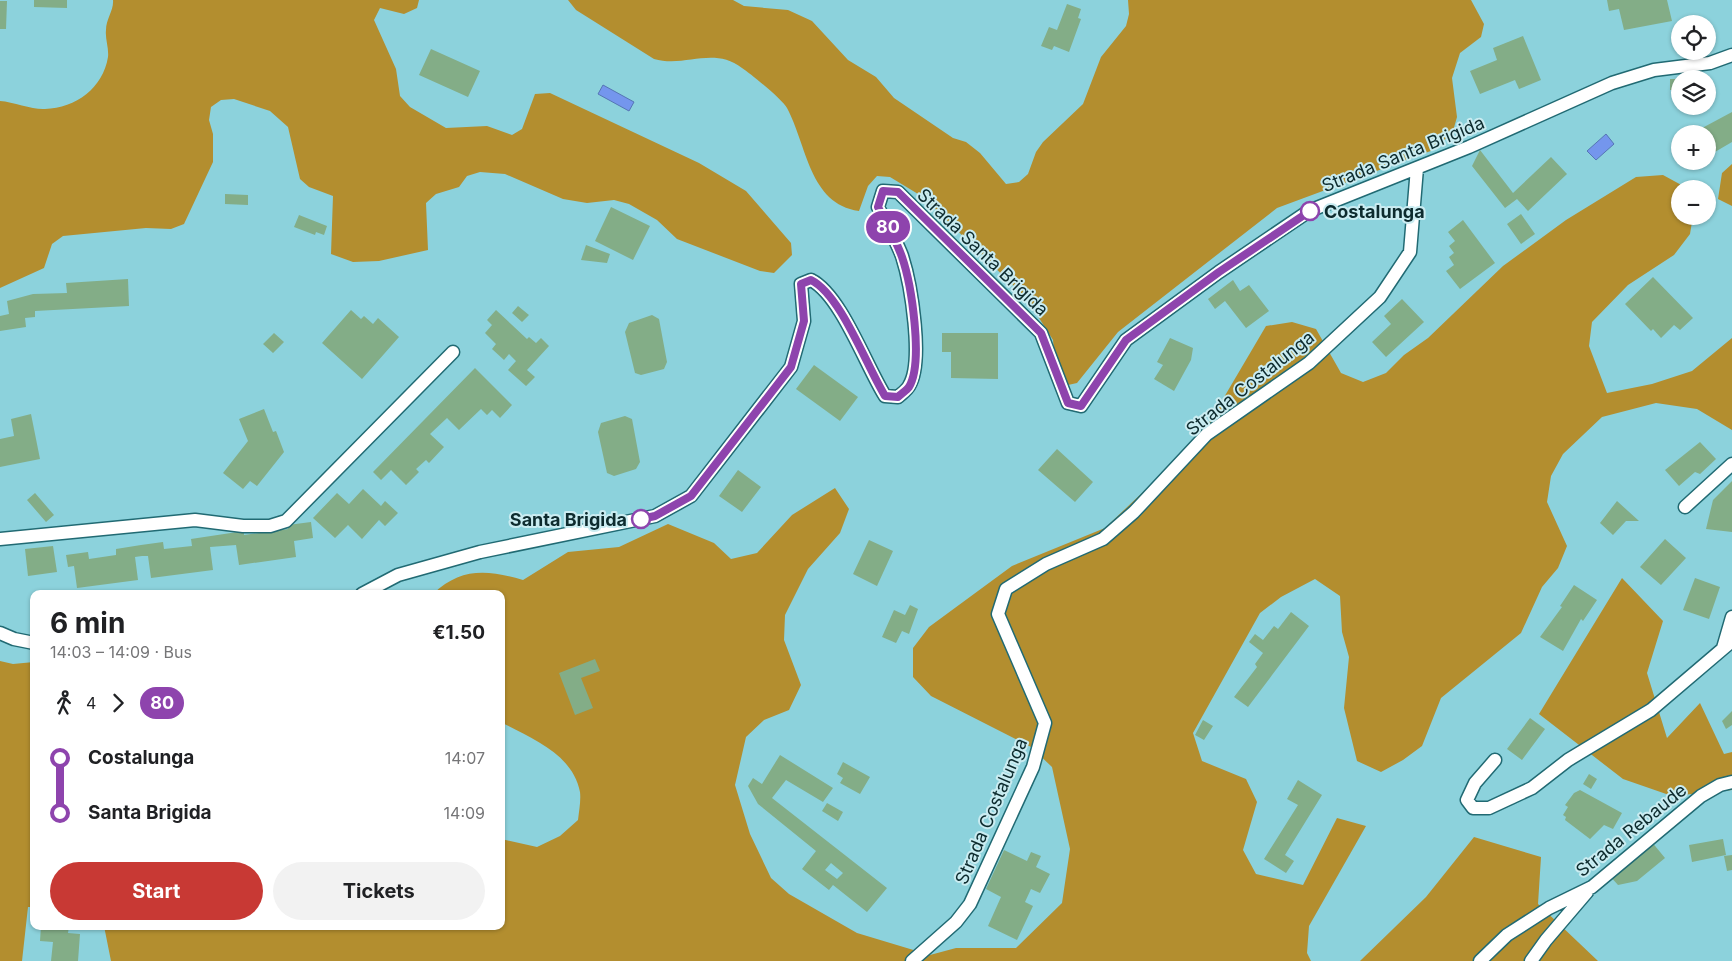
<!DOCTYPE html>
<html lang="en">
<head>
<meta charset="utf-8">
<style>
	:root { --surface:#fff; --page:#f2f2f2; --text:#202124; --muted:#757577; --accent:#c83934 }
	body { margin:0; font-family:Inter,sans-serif; background:var(--page); color:var(--text); height:100vh; display:flex; flex-direction:column; font-size:19px; white-space:nowrap }
	* { box-sizing:border-box; margin:0 }
	p { font-size:16px; color:var(--muted) }
	.icon { flex:none; width:28px; height:28px; fill:none; stroke:currentColor; stroke-width:2; stroke-linecap:round; stroke-linejoin:round }
	.map { position:relative; flex:1; overflow:hidden }
	.panel { position:absolute; left:30px; top:590px; width:475px; height:340px; display:flex; flex-direction:column; background:var(--surface); border-radius:10px; box-shadow:0 1px 4px #0004 }
	.panel>* { flex:none }
	.badge { padding:0 10px; border-radius:16px; font-size:18px; line-height:32px }
	.controls { position:absolute; left:1671px; top:15px; display:grid; gap:10px }
	.controls a { display:grid; place-items:center; width:45px; height:45px; border-radius:50%; background:var(--surface); box-shadow:0 1px 4px #0004; font-size:25px }
	.map>.badge { position:absolute; translate:-50% -50%; box-shadow:0 0 0 2px #fff }
	.legs { display:flex; align-items:center; gap:8px; height:55px; padding:0 20px; font-size:16px }
	.legs p { margin-inline-start:auto }
	.head { display:flex; align-items:center; justify-content:space-between; height:85px; padding:0 20px }
	h1 { font-size:28px; font-weight:700; line-height:38px }
	.button { display:flex; gap:10px; margin-top:auto; padding:10px 20px }
	.button a { flex:1; height:58px; border-radius:30px; background:var(--accent); color:#fff; font-size:20px; font-weight:700; line-height:58px; text-align:center }
	.button a+a { background:var(--page); color:var(--text) }
	ul { padding:0 20px; list-style:none }
	li { display:flex; align-items:center; gap:18px; height:55px; font-size:19px }
	li i { display:grid; place-items:center; width:8px; height:100%; margin:0 6px; background:currentColor }
	li i::after { content:''; width:12px; height:12px; margin:-6px; border:4px solid; border-radius:50%; background:var(--surface) }
	li p { margin-inline-start:auto }
	li:first-child i { background:linear-gradient(#0000 50%,currentColor 0) }
	li:last-child i { background:linear-gradient(currentColor 50%,#0000 0) }
	.map>svg:first-child { display:block }
	.green { fill:#b38e2f }
	.water { fill:#7496ed; stroke:#5576b4 }
	.building { fill:#83ad87; fill-rule:evenodd }
	.lines { fill:none; stroke-linecap:round; stroke-linejoin:round }
	.street-casing { stroke:#216a73; stroke-width:15 }
	.street { stroke:#fff; stroke-width:12 }
	.line-1-casing { stroke:#fff; stroke-width:11 }
	.line-1 { stroke:#8e44ad; stroke-width:8 }
	.stop-1-dot { fill:#fff; stroke:#8e44ad; stroke-width:2.5 }
	.labels { text-anchor:middle; dominant-baseline:central; stroke-width:4; stroke-linejoin:round; paint-order:stroke }
	.street-label { font-size:18px; fill:#0d2b2e; stroke:#caecf1 }
	.stop-label { font-size:18px; font-weight:bold; fill:#0d2b2e; stroke:#caecf1; text-anchor:start }
</style>
</head>
<body>
<div class="map">
<svg width="1732" height="961" viewBox="0 0 1732 961">
	<rect width="100%" height="100%" fill="#8cd2dc"/>
	<path class="green" d="M113 0H419L417 8 404 14 380 8 374 20 396 69 400 96 410 107 446 128 487 126 512 135 522 129 535 94 550 93 699 163 746 191 791 243 792 255 774 273 760 271 677 239 657 220 629 204 614 200 587 203 563 199 505 174 480 172 467 176 459 187 436 194 426 203 428 250 379 261 353 262 331 254 333 196 309 187 300 179 288 127 270 111 234 99 221 100 211 107 209 120 213 134V162L184 224 171 229 146 228 63 236 52 244 44 268 0 288V101C14 102 33 110 45 109 76 108 103 88 108 57 109 48 105 39 106 30 106 19 114 10 113 0Z
		M568 0H733L744 6 788 10 812 21 848 60 876 77 894 98 953 138 966 142 980 153 1006 184 1019 182 1028 174 1036 152 1043 142 1083 104 1101 57 1126 26 1129 14 1128 0H1471L1484 24 1481 37 1460 53 1452 78 1457 117 1453 131 1436 149 1277 208 1118 332 1077 383 1068 385 1054 352 1053 340 1027 299 923 197 890 177 877 176 868 186 859 211C809 204 807 145 787 108 783 100 751 74 742 68 713 46 685 68 654 59L576 10Z
		M1732 164V206L1718 199 1722 173Z
		M1663 175 1685 187 1680 189V216H1693L1690 234 1674 255 1628 285 1592 322 1589 346 1607 393 1652 384 1692 371 1732 338V430L1697 409 1656 403 1602 417 1563 454 1551 476 1547 502 1567 546 1558 568 1542 587 1521 633 1441 698 1422 746 1403 760 1381 772 1357 761 1344 708 1349 657 1342 632 1340 596 1315 579 1281 597 1260 613 1193 733 1202 761 1246 779 1257 802 1243 850 1256 874 1303 885 1337 818 1366 826 1309 926 1307 953 1311 961H111L104 926H501V839L537 847 560 836 578 820C579 811 581 801 580 792 572 753 532 739 501 722V594H433C461 567 488 570 523 580L568 552 619 547 668 524 714 543 731 559 757 553 792 515 835 488 849 509 840 533 808 569 785 615 784 640 801 685 789 710 764 720 746 737 735 785 750 834 771 878 789 894 857 933 930 955 956 948H1016L1062 903 1070 849 1052 767 1031 747 931 696 913 677V648L929 627 1012 566 1105 528 1200 438 1266 326 1292 322 1316 329 1341 373 1363 382 1386 373 1404 355 1428 338 1503 266 1566 220 1636 177Z
		M1622 578 1663 621 1647 673 1667 738 1700 703 1724 754 1732 752V790L1672 796 1623 779 1539 714Z
		M0 661 13 664 34 662V907H28L22 961H0Z
		M1474 837 1541 857 1538 904 1598 961H1360L1426 897Z"/>
	<path class="water" d="M603 85 634 102 629 111 598 94Z
		M1606 134 1614 144 1596 160 1587 151Z"/>
	<path class="building" d="M34 0H67V8L34 7Z
		M1607 0H1667L1672 21 1624 30 1619 9 1609 11Z
		M0 1H7L6 29H0Z
		M1067 4 1081 9 1078 18 1081 19 1069 52 1054 46 1052 50 1041 46 1049 27 1057 30Z
		M1523 36 1541 80 1519 89 1515 80 1480 94 1470 71 1497 60 1493 48Z
		M431 49 480 71 468 97 419 75Z
		M1670 79H1680V90H1670Z
		M1732 112V142L1708 156V134H1691Z
		M1480 150 1513 193 1551 157 1567 174 1528 211 1517 199 1505 208 1472 166Z
		M225 194 248 195V205L225 204Z
		M611 207 650 226 633 260 595 241Z
		M1521 214 1535 234 1521 244 1507 224Z
		M299 215 327 226 324 235 316 232 315 235 294 227Z
		M1463 220 1495 263 1460 289 1446 271 1454 265 1449 257 1454 253 1449 246 1455 241 1448 232Z
		M586 245 610 254 607 263 581 260Z
		M1653 277 1693 318 1680 330 1674 325 1661 338 1653 329 1651 331 1625 304Z
		M128 279 129 306 35 311V317L25 318 26 327 0 331V316L9 314 7 301 33 294 67 293 66 283Z
		M1233 280 1240 291 1249 285 1269 311 1246 328 1225 301 1215 309 1208 299Z
		M1402 299 1424 322 1386 357 1372 342 1391 324 1384 316Z
		M518 306 529 315 522 322 512 313Z
		M351 310 361 319 364 316 373 324 378 318 399 337 362 379 322 343Z
		M496 310 527 339 529 337 536 343 541 338 549 346 527 370 535 377 526 386 508 370 516 361 509 354 504 360 492 349 496 344 485 333 492 325 487 320Z
		M652 315 659 319 667 362 664 369 641 375 635 373 625 332 629 323Z
		M274 333 284 342 273 353 263 344Z
		M942 333H998V379L951 378V352H942Z
		M1170 338 1193 348 1191 360 1174 391 1154 379 1163 365 1157 362Z
		M814 365 858 397 840 421 796 389Z
		M475 368 512 405 500 418 492 410 487 415 481 409 459 430 447 418 430 434 444 447 429 463 426 460 416 469 419 472 406 485 391 470 381 480 373 472Z
		M264 409 273 432 276 431 284 452 257 486 250 481 243 489 223 473 248 441 239 419Z
		M31 414 40 459 0 467V439L14 436 11 419Z
		M625 416 632 419 640 462 636 469 614 476 607 473 598 432 601 423Z
		M1700 442 1716 459 1700 474 1695 472 1679 486 1665 470Z
		M1057 449 1093 482 1075 502 1038 470Z
		M738 470 761 487 742 512 719 496Z
		M1732 481V532L1706 529 1713 500Z
		M363 489 381 506 385 501 398 513 385 526 379 520 362 539 348 525 335 538 313 518 337 493 349 504Z
		M35 493 54 515 46 522 27 500Z
		M1617 501 1639 521H1626L1613 535 1600 523Z
		M311 522 313 538 294 541 296 557 239 565 236 545 210 547 213 570 151 578 148 556H142L135 557 138 580 77 588 74 566 68 567 66 555 88 552 89 559 116 555V549L141 545 163 542 164 549 192 546 191 539 244 531V535L288 529V525Z
		M1665 539 1686 558 1661 585 1640 567Z
		M869 540 893 551 877 586 853 574Z
		M53 546 57 572 28 576 25 549Z
		M1695 578 1720 587 1709 619 1683 610Z
		M1574 585 1597 600 1583 621 1581 619 1563 651 1540 637 1562 607 1560 606Z
		M910 605 918 609 909 634 902 631 896 643 882 637 894 610 905 615Z
		M1291 612 1309 626 1248 707 1234 697 1257 667 1255 664 1263 653 1249 642 1255 634 1263 640 1274 626 1278 629Z
		M595 659 600 671 581 678 593 708 575 715 559 673Z
		M1732 711V725L1726 729 1722 721Z
		M1530 718 1545 729 1522 760 1507 749Z
		M1203 720 1213 726 1204 740 1195 735Z
		M780 755 833 788 823 802 786 780 772 798 887 888 867 912 833 885 829 890 802 869 816 851 758 804 748 786 753 778 762 784ZM831 863 843 873 837 879 825 870Z
		M843 762 870 777 860 794 840 783 843 778 837 774Z
		M1589 774 1597 779 1591 789 1583 784Z
		M1298 780 1322 795 1285 855 1294 861 1286 873 1264 859 1298 805 1287 799Z
		M1580 790 1622 813 1613 829 1604 825 1590 839 1565 820 1566 817 1563 815 1568 807 1565 805 1574 793Z
		M827 803 843 812 838 821 822 811Z
		M1723 839 1726 855 1692 862 1689 845Z
		M1651 841 1665 858 1637 881 1618 885 1609 875Z
		M1004 850 1027 861 1031 852 1041 856 1036 867 1050 874 1040 893 1031 889 1025 902 1033 906 1017 940 988 926 1001 897 986 889Z
		M1732 855V870L1727 871 1724 856Z
		M41 926H69L68 933 80 934 78 961H51L53 942 40 941Z"/>
	<g class="lines">
		<g class="street-casing">
			<path id="street" d="M1685 507 1732 464
				M0 539 195 520 243 526H270L286 521 453 352
				M362 594 398 575 480 552 655 516 691 496 791 367 804 321 801 284 811 280C841 295 866 366 885 396L898 397C901 394 907 390 909 386 924 362 911 284 902 256 896 240 886 223 878 207L883 191 898 192 1041 333 1068 403 1081 406 1126 340 1219 272 1309 211 1469 147 1612 83 1654 70 1710 63 1732 55
				M0 633 14 639 34 643
				M1723 648 1732 617
				M1495 760 1475 783 1467 800 1473 808H1489L1532 788 1568 760 1651 710 1732 641
				M912 961 956 922 970 904 1033 767 1045 723 998 614 1006 589 1046 564 1103 539 1134 512 1207 434 1309 363 1380 297 1410 252 1417 168
				M1480 961 1507 935 1549 908 1592 887 1701 796 1720 785 1732 782
				M1531 961 1546 940 1587 892"/>
		</g>
		<use href="#street" class="street"/>
	</g>
	<g class="lines">
		<g class="line-1-casing">
			<path id="line-1" d="M641 519 655 516 691 496 791 367 804 321 801 284 811 280C841 295 866 365 885 396L898 397C901 394 907 390 909 387 924 362 911 283 902 257 896 240 886 223 878 207L883 191 898 192 1041 333 1068 403 1081 406 1126 340 1219 272 1310 211"/>
		</g>
		<use href="#line-1" class="line-1"/>
	</g>
	<g class="stop-1-dot">
		<circle cx="1310" cy="211" r="9"/>
		<circle cx="641" cy="519" r="9"/>
	</g>
	<g class="labels">
		<g class="street-label">
			<text transform="translate(1403 154) rotate(-22)">Strada Santa Brigida</text>
			<text transform="translate(983 252) rotate(44)">Strada Santa Brigida</text>
			<text transform="translate(1250 383) rotate(-38)">Strada Costalunga</text>
			<text transform="translate(991 811) rotate(-67)">Strada Costalunga</text>
			<text transform="translate(1631 830) rotate(-39)">Strada Rebaude</text>
		</g>
		<g class="stop-label">
			<text x="1324" y="211">Costalunga</text>
			<text x="627" y="519" text-anchor="end">Santa Brigida</text>
		</g>
	</g>
</svg>
<div class="controls">
<a><svg class="icon" aria-label="locate" viewBox="0 0 24 24"><circle cx="12" cy="12" r="6"/><path d="M12 2v4M12 18v4M2 12h4M18 12h4"/></svg></a>
<a><svg class="icon" aria-label="layers" viewBox="0 0 24 24"><path d="M12 4l9 5-9 5-9-5zM3 14l9 5 9-5"/></svg></a>
<a>+</a>
<a>−</a>
</div>
<b class="badge" style="left:888px;top:227px;background:#8e44ad;color:#fff">80</b>
<section class="panel">
<div class="head"><div><h1>6 min</h1><p>14:03 – 14:09 · Bus</p></div><b>€1.50</b></div>
<div class="legs"><svg class="icon" aria-label="walk" viewBox="0 0 24 24"><circle cx="13" cy="4" r="2"/><path d="M13 8l-2 6 4 7M11 14l-3 7M7 12l3-4h3l4 4"/></svg>4<svg class="icon" aria-label="forward" viewBox="0 0 24 24"><path d="M9 5l7 7-7 7"/></svg><b class="badge" style="background:#8e44ad;color:#fff">80</b></div>
<ul>
<li><i style="color:#8e44ad"></i><b>Costalunga</b><p>14:07</p></li>
<li><i style="color:#8e44ad"></i><b>Santa Brigida</b><p>14:09</p></li>
</ul>
<div class="button"><a>Start</a><a>Tickets</a></div>
</section>
</div>
</body>
</html>
